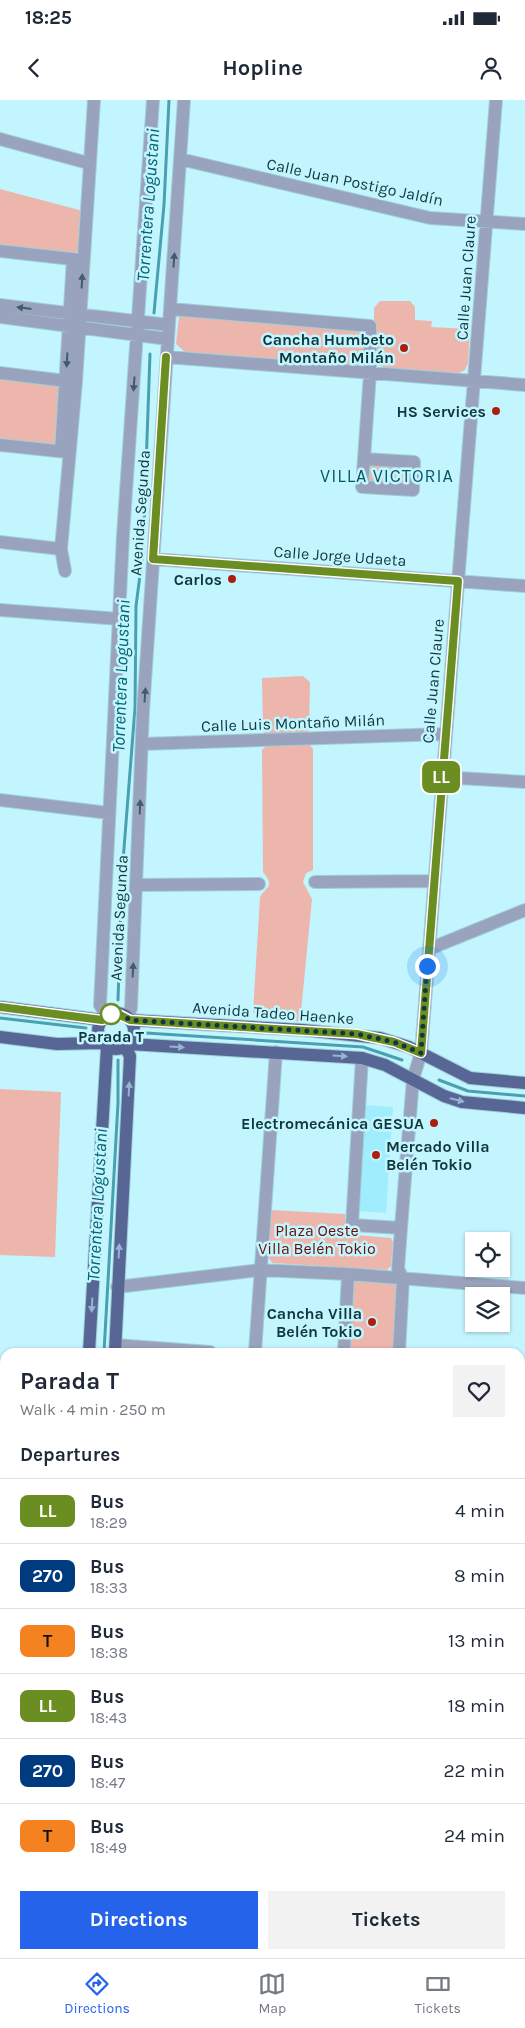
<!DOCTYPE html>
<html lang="en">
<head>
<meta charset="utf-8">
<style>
	:root { --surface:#fff; --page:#f2f2f3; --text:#1f2937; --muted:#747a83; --line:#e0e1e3; --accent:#2563eb }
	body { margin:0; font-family:Karla,sans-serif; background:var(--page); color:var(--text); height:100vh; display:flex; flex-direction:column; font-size:19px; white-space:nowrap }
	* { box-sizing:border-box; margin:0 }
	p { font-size:16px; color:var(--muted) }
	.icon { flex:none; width:28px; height:28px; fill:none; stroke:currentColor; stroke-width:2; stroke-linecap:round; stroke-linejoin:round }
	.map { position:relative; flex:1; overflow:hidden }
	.side { position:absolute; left:0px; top:1248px; width:525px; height:611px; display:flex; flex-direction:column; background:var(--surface); border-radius:15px 15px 0 0; box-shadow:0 1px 4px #0004 }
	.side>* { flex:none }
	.badge { padding:0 10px; border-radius:8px; font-size:18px; line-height:32px }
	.tools { position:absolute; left:465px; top:1132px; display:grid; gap:10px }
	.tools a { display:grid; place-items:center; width:45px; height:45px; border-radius:0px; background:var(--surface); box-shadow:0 1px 4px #0004; font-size:25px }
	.you { position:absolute; width:25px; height:25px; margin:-12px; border:4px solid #fff; border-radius:50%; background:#1a73e8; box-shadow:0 0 0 8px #1a73e833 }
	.map>.badge { position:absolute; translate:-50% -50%; box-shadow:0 0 0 2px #fff }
	h2 { padding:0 20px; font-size:19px; line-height:45px }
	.round { display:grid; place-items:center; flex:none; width:52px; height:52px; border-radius:0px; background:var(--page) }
	.headline { display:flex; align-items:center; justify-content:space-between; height:85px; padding:0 20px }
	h1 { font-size:24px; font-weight:700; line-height:38px }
	.cta { display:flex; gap:10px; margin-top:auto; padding:10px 20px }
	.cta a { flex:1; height:58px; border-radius:0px; background:var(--accent); color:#fff; font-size:20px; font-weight:700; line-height:58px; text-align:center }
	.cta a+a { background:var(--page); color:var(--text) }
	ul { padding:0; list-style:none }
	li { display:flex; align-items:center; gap:15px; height:65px; padding:0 20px; border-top:1px solid var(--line) }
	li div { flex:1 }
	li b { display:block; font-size:19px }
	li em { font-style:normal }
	li .badge { min-width:55px; font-weight:700; text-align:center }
	.status { display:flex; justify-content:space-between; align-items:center; height:35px; padding:0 25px; background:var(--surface); direction:ltr }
	.status svg { height:14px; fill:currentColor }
	header { display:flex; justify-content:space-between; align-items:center; height:65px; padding:0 20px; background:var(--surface); font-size:22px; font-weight:700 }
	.dock { display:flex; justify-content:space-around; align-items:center; height:70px; border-top:1px solid var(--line); background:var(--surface); font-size:14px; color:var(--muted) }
	.dock a { display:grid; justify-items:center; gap:2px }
	.dock .on { color:var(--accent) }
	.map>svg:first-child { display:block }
	.built { fill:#a0eefd }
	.green { fill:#ecb6ac }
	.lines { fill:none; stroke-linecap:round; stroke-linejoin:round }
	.stream { stroke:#48a1b0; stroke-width:3 }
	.minor-casing { stroke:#9fcfd8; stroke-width:14 }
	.major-casing { stroke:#9fcfd8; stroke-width:14 }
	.minor { stroke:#9aa3bd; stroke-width:12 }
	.major { stroke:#586695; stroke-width:12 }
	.oneway { fill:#405d6a }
	.oneway2 { fill:#93b5cf }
	.line-casing { stroke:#fff; stroke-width:11 }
	.line { stroke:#6b8e23; stroke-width:8 }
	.walk { stroke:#10373d; stroke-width:5; stroke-dasharray:0 9 }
	.poi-dot { fill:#ad1e0e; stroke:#c3f5ff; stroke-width:2 }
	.stop-dot { fill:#fff; stroke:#6b8e23; stroke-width:2.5 }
	.labels { text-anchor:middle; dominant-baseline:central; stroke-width:5; stroke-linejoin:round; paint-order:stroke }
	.street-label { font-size:16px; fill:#10373d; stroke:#c3f5ff }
	.poi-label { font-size:16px; font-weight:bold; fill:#10373d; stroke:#c3f5ff; text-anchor:end }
	.stop-label { font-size:16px; font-weight:bold; fill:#10373d; stroke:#c3f5ff }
	.park-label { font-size:16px; fill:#700d04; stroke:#c3f5ff }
	.water-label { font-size:18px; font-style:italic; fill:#006370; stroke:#c3f5ff }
	.neighbourhood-label { font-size:18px; letter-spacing:1px; fill:#085864; stroke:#c3f5ff }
</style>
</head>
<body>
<div class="status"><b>18:25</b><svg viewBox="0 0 49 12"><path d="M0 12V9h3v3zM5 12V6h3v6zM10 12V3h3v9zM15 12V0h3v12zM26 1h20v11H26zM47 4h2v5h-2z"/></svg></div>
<header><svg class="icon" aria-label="back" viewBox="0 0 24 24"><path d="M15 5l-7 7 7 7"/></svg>Hopline<svg class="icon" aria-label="person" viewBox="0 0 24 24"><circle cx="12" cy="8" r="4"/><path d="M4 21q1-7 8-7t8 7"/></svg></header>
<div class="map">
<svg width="525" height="1858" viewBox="0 0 525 1858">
	<rect width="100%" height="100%" fill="#c3f5ff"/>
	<path class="built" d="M365 1005 393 1007 386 1113 358 1111Z"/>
	<path class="green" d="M0 89 83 111 80 150 73 154 0 145Z
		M380 201H410L415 207V220L432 221 431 227 470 229 468 263 465 270 459 273 386 268 377 265 374 260V208Z
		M184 214 366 231 365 266 186 253 176 244 179 216Z
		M0 277 57 286 59 288 56 342 53 344 0 340Z
		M368 365 409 368 407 386 366 381Z
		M303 576 310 582 309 630 304 634H265L263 630 262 578Z
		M309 644 313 649V770L306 773 303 782 312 799 300 922 283 917 266 916 259 919 253 912 260 797C267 786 275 787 263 772L262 650 267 645Z
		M0 989 61 992 55 1157 0 1155Z
		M270 1110 345 1114V1134L391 1138 393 1142 391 1166 387 1170 272 1163 267 1155Z
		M355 1180 397 1185 394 1252H348L353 1182Z
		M525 1334V1568L523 1588H520V1336Z
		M525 1678V1853H520V1717Z"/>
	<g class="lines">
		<path class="stream" d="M154 213 164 105 169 0
			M118 900 122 774 135 608 136 506 143 452 150 254
			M0 918 86 928
			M146 933 363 947 402 960
			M439 980 468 991 525 996
			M104 1252 118 1003V960
			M62 1858V1854"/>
		<g class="minor-casing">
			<path id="minor" d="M0 39 88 63
				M180 59 430 118 525 124
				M0 151 81 160
				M0 205 169 225
				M171 209 370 226V273L362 387 413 390 414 362 364 359
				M0 217 168 239
				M167 257 525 285
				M0 273 74 282
				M0 345 67 352
				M61 351 73 159
				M0 442 61 449
				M153 459 525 486
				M65 471 61 449 76 282 94 0
				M0 510 120 519
				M142 644 445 634
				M441 677 525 682
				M0 700 109 713
				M315 782 433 781
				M137 785 259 784
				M429 849 525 810
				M107 916 100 905 123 435 153 0
				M128 918 131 908 143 611 184 0
				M362 958 352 1125 401 1128
				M117 1187 260 1170 348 1174 525 1188
				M116 1245 210 1252
				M255 1252 276 952
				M344 1252 348 1174
				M399 1252 403 1179 398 1169 401 1128 413 979 421 953 496 0
				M520 1326 525 1324
				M0 1387 5 1388
				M0 1484 5 1485
				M0 1587 5 1588
				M520 1671 525 1629
				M0 1858H1
				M344 1858V1854
				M414 1858V1854
				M495 1858 496 1854"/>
		</g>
		<g class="major-casing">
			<path id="major" d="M0 907 102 920
				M98 931a18 18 0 1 1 36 0a18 18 0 1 1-36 0Z
				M130 920 303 930 380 938 409 947 470 978 525 983
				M0 937 57 944 102 943
				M129 944 362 958 385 965 444 996 462 1002 525 1008
				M89 1252 107 947
				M115 1252 130 956 125 947
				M47 1858V1854
				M75 1858V1854"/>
		</g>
		<use href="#minor" class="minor"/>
		<use href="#major" class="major"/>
	</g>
	<defs><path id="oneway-solid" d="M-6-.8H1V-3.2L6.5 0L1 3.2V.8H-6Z" transform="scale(1.25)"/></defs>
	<g class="oneway">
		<use href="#oneway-solid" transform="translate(174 160) rotate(-86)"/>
		<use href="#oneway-solid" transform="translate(82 181) rotate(-87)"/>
		<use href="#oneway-solid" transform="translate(24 208) rotate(-173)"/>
		<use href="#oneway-solid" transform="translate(67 260) rotate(93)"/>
		<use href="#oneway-solid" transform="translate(134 284) rotate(94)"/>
		<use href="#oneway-solid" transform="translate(145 595) rotate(-86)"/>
		<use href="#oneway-solid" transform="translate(140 707) rotate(-88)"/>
		<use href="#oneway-solid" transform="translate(133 870) rotate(-87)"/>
	</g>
	<g class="oneway2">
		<use href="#oneway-solid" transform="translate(177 947) rotate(3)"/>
		<use href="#oneway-solid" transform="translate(340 956) rotate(4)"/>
		<use href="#oneway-solid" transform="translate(129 989) rotate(-87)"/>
		<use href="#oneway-solid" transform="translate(457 1000) rotate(14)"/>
		<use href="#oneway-solid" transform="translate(119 1151) rotate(-87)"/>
		<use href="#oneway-solid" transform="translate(92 1205) rotate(93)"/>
	</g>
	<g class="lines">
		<g class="line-casing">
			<path id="line" d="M0 907 102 920 118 914 130 920 357 934 394 942 421 953 458 481 153 459 166 257"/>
		</g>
		<use href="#line" class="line"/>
		<path class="walk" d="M111 914H121L130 920 357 934 394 942 421 953 427 866"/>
	</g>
	<g class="poi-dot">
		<circle cx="404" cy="248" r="5"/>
		<circle cx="496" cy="311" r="5"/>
		<circle cx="232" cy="479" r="5"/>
		<circle cx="434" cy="1023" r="5"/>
		<circle cx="376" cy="1055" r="5"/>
		<circle cx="372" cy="1222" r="5"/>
	</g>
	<circle class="stop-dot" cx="111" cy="914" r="10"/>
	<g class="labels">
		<g class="street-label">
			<text transform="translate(355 82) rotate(12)">Calle Juan Postigo Jaldín</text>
			<text transform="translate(466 178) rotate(-86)">Calle Juan Claure</text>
			<text transform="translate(140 413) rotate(-86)">Avenida Segunda</text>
			<text transform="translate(340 456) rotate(4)">Calle Jorge Udaeta</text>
			<text transform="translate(433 581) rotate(-85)">Calle Juan Claure</text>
			<text transform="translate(293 623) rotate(-2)">Calle Luis Montaño Milán</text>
			<text transform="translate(119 818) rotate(-87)">Avenida Segunda</text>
			<text transform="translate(273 913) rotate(4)">Avenida Tadeo Haenke</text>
		</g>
		<g class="poi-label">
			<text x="394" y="239">Cancha Humbeto<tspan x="394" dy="18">Montaño Milán</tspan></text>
			<text x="486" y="311">HS Services</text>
			<text x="222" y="479">Carlos</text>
			<text x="424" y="1023">Electromecánica GESUA</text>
			<text x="386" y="1046" text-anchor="start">Mercado Villa<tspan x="386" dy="18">Belén Tokio</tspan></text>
			<text x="362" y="1213">Cancha Villa<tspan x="362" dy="18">Belén Tokio</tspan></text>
		</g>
		<g class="stop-label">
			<text x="111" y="936">Parada T</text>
		</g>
		<g class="park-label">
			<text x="317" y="1130">Plaza Oeste<tspan x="317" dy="18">Villa Belén Tokio</tspan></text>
		</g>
		<g class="water-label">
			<text transform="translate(148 105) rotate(-86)">Torrentera Logustani</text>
			<text transform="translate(121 576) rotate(-88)">Torrentera Logustani</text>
			<text transform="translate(97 1105) rotate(-87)">Torrentera Logustani</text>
		</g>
		<g class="neighbourhood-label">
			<text x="387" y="376">VILLA VICTORIA</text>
		</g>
	</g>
</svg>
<div class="tools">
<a><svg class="icon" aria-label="locate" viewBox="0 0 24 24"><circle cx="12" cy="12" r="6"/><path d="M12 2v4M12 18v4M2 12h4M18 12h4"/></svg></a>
<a><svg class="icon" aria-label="layers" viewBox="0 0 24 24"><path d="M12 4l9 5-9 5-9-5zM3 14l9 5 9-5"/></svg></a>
</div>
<div class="you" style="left:427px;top:866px"></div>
<b class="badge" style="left:441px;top:677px;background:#6b8e23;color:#fff">LL</b>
<section class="side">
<div class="headline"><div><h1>Parada T</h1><p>Walk · 4 min · 250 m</p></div><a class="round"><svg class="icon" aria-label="heart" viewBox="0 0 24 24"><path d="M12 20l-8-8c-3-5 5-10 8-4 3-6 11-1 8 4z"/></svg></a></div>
<h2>Departures</h2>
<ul>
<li><span class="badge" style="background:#6b8e23;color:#fff">LL</span><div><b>Bus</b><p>18:29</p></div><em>4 min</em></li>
<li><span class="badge" style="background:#003b80;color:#fff">270</span><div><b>Bus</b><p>18:33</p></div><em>8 min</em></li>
<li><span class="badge" style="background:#f58220;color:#111">T</span><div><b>Bus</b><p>18:38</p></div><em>13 min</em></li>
<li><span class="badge" style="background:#6b8e23;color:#fff">LL</span><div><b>Bus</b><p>18:43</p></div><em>18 min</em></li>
<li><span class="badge" style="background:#003b80;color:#fff">270</span><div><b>Bus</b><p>18:47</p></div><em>22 min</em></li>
<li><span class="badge" style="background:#f58220;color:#111">T</span><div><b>Bus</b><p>18:49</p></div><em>24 min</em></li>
</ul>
<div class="cta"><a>Directions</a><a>Tickets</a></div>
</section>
</div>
<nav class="dock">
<a class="on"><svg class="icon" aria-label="directions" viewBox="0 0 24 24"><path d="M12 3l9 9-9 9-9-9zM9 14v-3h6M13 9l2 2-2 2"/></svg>Directions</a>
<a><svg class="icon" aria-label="map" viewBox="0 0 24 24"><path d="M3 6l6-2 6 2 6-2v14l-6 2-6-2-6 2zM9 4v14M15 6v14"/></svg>Map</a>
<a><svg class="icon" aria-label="tickets" viewBox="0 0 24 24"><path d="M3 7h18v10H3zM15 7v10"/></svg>Tickets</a>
</nav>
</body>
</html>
